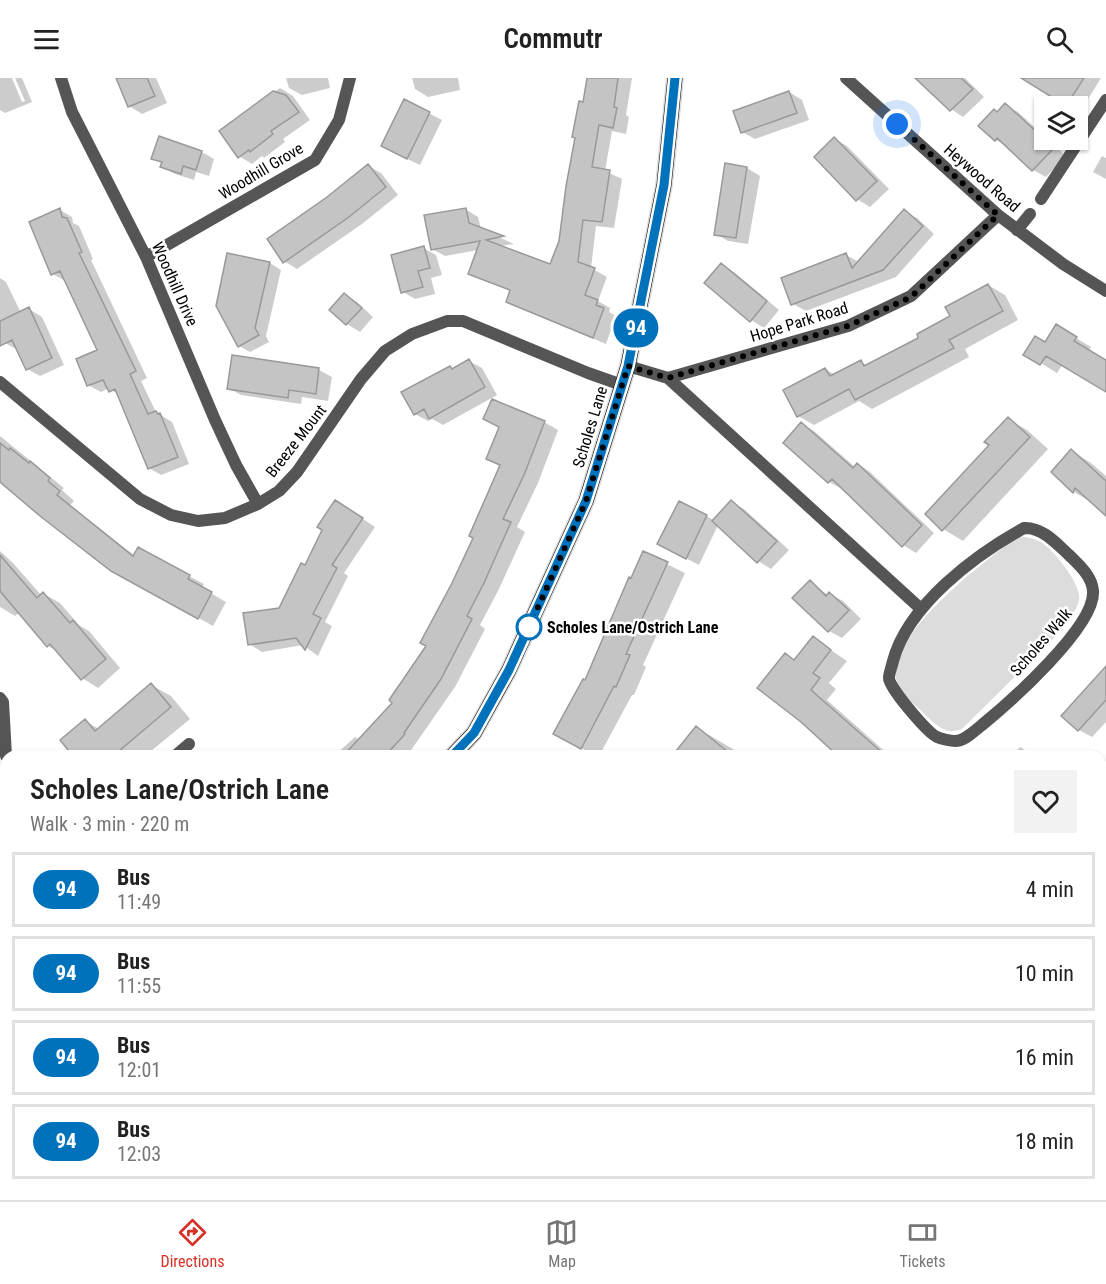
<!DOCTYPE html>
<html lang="en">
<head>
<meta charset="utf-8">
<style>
	:root { --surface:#fff; --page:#f2f2f2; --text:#222; --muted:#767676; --line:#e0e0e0; --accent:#d93025 }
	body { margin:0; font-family:"Roboto Condensed",sans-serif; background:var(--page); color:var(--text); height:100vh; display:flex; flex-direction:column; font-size:22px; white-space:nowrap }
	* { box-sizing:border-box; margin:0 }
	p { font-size:20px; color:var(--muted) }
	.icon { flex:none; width:33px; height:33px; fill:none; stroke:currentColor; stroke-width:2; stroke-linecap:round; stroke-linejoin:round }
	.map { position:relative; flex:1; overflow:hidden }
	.side { position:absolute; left:0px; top:672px; width:1107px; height:450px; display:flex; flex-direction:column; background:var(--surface); border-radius:18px 18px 0 0; box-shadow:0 2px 4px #0004 }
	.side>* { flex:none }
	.badge { padding:0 12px; border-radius:20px; font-size:21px; line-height:39px }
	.buttons { position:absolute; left:1034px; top:18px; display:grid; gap:12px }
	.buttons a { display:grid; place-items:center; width:54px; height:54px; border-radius:0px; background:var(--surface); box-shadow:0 2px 4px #0004; font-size:30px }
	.you { position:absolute; width:30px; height:30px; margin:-15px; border:4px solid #fff; border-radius:50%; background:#1a73e8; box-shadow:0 0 0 9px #1a73e833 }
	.map>.badge { position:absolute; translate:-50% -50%; box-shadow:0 0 0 3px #fff }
	.round { display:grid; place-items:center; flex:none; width:63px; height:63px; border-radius:0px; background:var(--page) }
	.summary { display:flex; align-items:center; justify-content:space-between; height:102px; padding:0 30px }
	h1 { font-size:28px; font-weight:600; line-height:45px }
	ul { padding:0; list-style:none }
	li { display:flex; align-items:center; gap:18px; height:75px; margin:0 12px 9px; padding:0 18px; border:3px solid var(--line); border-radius:0px }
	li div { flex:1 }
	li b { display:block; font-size:22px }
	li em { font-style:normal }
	li .badge { min-width:66px; font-weight:700; text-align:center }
	header { display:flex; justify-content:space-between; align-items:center; height:78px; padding:0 30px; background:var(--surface); font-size:27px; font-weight:600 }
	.dock { display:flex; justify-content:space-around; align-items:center; height:84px; border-top:2px solid var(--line); background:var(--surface); font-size:16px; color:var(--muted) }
	.dock a { display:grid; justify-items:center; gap:3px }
	.dock .selected { color:var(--accent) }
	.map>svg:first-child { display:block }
	.green { fill:#dcdcdc }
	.shadow { fill:#0003 }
	.building { fill:#c4c4c4; stroke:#999; stroke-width:1.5 }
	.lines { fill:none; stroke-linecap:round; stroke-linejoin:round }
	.primary-casing { stroke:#dbdbdb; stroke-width:18 }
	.service { stroke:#555; stroke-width:10 }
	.pedestrian { stroke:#555; stroke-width:12 }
	.minor { stroke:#555; stroke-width:12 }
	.primary { stroke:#000; stroke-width:15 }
	.line-casing { stroke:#fff; stroke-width:14 }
	.line { stroke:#0072bc; stroke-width:9 }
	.walk { stroke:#000; stroke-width:6; stroke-dasharray:0 10.8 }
	.stop-dot { fill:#fff; stroke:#0072bc; stroke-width:3 }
	.labels { text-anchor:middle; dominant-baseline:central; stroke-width:5; stroke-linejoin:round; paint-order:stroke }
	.street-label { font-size:16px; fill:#000; stroke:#fff }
	.stop-label { font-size:16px; font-weight:bold; fill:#000; stroke:#fff; text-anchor:start }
</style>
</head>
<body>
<header><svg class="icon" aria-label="menu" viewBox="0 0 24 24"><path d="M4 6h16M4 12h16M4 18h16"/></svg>Commutr<svg class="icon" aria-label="search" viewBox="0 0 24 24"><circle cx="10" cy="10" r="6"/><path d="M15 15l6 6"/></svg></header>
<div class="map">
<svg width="1106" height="1122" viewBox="0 0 1106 1122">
	<rect width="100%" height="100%" fill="#fff"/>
	<path class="green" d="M1018 458C1026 459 1033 460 1041 464 1054 472 1082 507 1079 522 1077 533 1068 542 1063 551L962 651C958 652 952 654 949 653 938 651 927 638 919 631 911 624 903 617 898 607 879 561 987 482 1018 458Z"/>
	<path class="shadow" d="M0 0H12L22 24 25 23 15 0H22L32 24 5 35 0 32Z
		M118 0H156L167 25 142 36 129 28Z
		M286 0H328L330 10 302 17 289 10Z
		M412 0H458L460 12 428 19 415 11Z
		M589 0H632L626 37 629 39 626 56 612 53 605 93 622 101 614 150 596 148 591 190 607 199 598 223 610 230 609 234 616 238 606 266 520 230 508 223 511 213 485 203 472 196 478 172 445 178 432 171 465 131 478 139 481 151 514 166 500 168 551 188 561 163Z
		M918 0H965L984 19 963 39 951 31Z
		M1050 0H1101L1080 34 1077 32V28H1071L1043 11Z
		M280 10 293 18 310 42 283 61 285 64 264 80 262 78 252 86 239 78 221 53Z
		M789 14 802 22 809 42 755 61 742 54Z
		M405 23 442 42 420 87 395 75Z
		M1005 27 1018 34 1044 58V62H1048L1066 78 1046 99 1033 92 1009 69 996 62 998 35Z
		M160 60 202 74 214 81 209 98 196 94 194 102 175 96 162 89 163 86 153 80Z
		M835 61 847 68 889 111 870 129 857 121Z
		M1102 78 1106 80V101L1093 94Z
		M368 88 381 95 398 117 362 146 297 191 284 183 328 120Z
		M747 90 760 98 748 166 728 163 716 156Z
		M60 132 72 139 73 145 79 148 93 181 91 182 147 300 141 303 156 334 172 344 189 386 161 397 149 390 120 318 109 310 101 314 88 307 99 273 65 203 53 196Z
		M904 133 917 140 934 156 896 199 806 233 793 226 846 177 859 184Z
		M423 170 436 177 442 197 431 200 435 216 415 221 403 214Z
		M270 185 281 192 266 258 269 264 250 274 239 268Z
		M721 187 734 194 779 232 764 250 751 242Z
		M0 200 6 204 21 235 29 231 42 239 64 287 40 298 27 291 18 272 5 265 0 254Z
		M988 207 1005 217 1018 242 965 271 969 279 872 331 859 323 814 347 798 338 825 291 835 297 861 284 868 288 920 260 952 239Z
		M344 217 357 224 373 239 360 254 347 246 331 232Z
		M1056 248 1091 269 1089 273 1106 284V312L1063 286 1057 295 1026 276 1046 266Z
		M233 279 319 292 332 299 328 323 302 319 301 326 241 317 228 310Z
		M469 283 482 290 497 317 443 347 432 341 428 343 415 336 450 289 453 291Z
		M1008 341 1027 352 1048 371 963 463 943 451Z
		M544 344 558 352 538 405 517 449 525 454 498 513 480 547 485 551 455 609 409 675 406 674 402 678H334L355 659 360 662 394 625 428 568Z
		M801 346 814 353 855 389 858 386 870 394 934 455 916 475 903 467 843 410 842 411 829 404 785 365Z
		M0 358 64 410 62 412 74 423 70 427 135 478 189 498 204 506 202 510 226 524 213 548 112 492 0 401Z
		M1072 373 1091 385 1106 398V436L1093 425 1074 414 1053 394Z
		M731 424 744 431 789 472 771 491 758 483 718 447 699 487 672 473 706 438 714 442Z
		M348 431 375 449 344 495 348 498 325 544 332 548 318 578 303 567 262 574 249 566 280 531 306 489Z
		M0 473 13 485 42 518 44 516 60 525 79 547 89 553 120 590 98 610 82 600 59 574 48 568 20 534 15 538 0 529Z
		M644 475 685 495 643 587 646 589 634 617H632L599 678H596L572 665 585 604Z
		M810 504 828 517 830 516 843 523 861 541 842 560 829 553 795 520Z
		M813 560 847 583 829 605 836 611 827 622 890 678H841L785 577 795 583Z
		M1106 590V644L1092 659 1079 652 1063 638Z
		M151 607 171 618 190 641 145 678H75L85 643 99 651Z
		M697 650 733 671 741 678H674Z
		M1020 669 1035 678H1012Z
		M6 720V812L0 817V752L2 750 0 748V725Z
		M1106 755V798L1101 794V760Z
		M1106 993V1066L1101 1072V999Z
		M0 1018 6 1025V1116H44L43 1118 36 1117 35 1122H0Z
		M240 1116H263L259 1122H249Z
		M372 1116H422L428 1122H378Z
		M564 1116H599L596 1118 599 1122H569Z
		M713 1116H773L765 1122H718Z
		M924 1116H954L960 1122H919Z
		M968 1116H1007L1002 1122H975Z"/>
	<path class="building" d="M116 0H147L155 18 128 29Z
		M587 0H618L614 29 617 30 613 50 599 47 592 89 610 92 602 144 583 142 578 184 595 190 585 217 598 222 596 227 604 230 593 260 506 224 510 212 468 196 480 163 431 172 424 137 466 130 469 145 504 158 486 162 550 186 559 163 566 108 575 60 572 59 579 23 583 24Z
		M915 0H961L973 11 950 33Z
		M1021 0H1084L1066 28Z
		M273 13 286 17 299 34 271 53 273 56 250 74 249 72 238 80 219 53Z
		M789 13 797 35 741 55 733 33Z
		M404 21 430 34 407 81 381 68Z
		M1005 25 1054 70 1032 93 997 60 995 63 978 48 994 31 997 34Z
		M159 58 202 73 196 92 183 88 181 96 160 89 162 84 151 81Z
		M834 59 877 103 856 123 814 79Z
		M725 85 747 89 736 160 714 157Z
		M368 86 386 109 349 139 283 185 267 161 327 119Z
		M60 130 62 139 67 140 82 174 79 175 136 293 130 296 148 336 156 333 158 336 160 335 178 379 148 391 115 311 109 314 103 302 87 308 76 281 97 272 60 193 51 197 29 144Z
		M904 131 923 148 883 192 791 227 781 200 846 175 852 190Z
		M424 168 430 190 418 193 423 209 401 215 391 177Z
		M227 175 270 184 255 250 259 257 238 269 216 228Z
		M721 185 767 223 750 244 704 205Z
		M988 206 1003 233 949 262 954 270 855 322 849 311 797 339 783 312 825 290 830 298 861 282 864 288 918 260 917 256 950 238 945 229Z
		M344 215 362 230 346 247 329 232Z
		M29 229 52 280 26 292 12 262 0 268V243Z
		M1056 246 1077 259 1074 263 1106 282V314L1046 278 1040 287 1023 277 1035 258 1045 264Z
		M232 277 319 290 316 316 289 312 288 320 227 311Z
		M469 281 485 309 429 341 424 331 414 337 401 314 450 288 452 291Z
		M492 321 545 343 524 397 503 441 511 444 484 505 467 538 472 541 441 601 404 655 405 656 385 678H343L392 625 389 622 426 568 420 565 452 505 473 460 469 458 500 387 486 381 499 349 483 341Z
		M1008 339 1030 359 942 453 925 436 989 367 984 364Z
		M801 344 853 390 857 385 922 447 902 469 832 401 828 405 783 365Z
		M0 365 9 372 10 370 29 385 30 383 50 400 48 403 60 413 57 417 133 478 138 469 190 497 188 501 212 514 198 541 111 493 40 438 0 404Z
		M1071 371 1106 403V438L1075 410 1073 415 1051 394Z
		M335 422 363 440 332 487 337 490 313 536 321 540 305 572 296 560 248 567 243 535 279 530 301 485 305 487 322 452 317 449Z
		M731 422 777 463 757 485 712 443Z
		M679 423 707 437 686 481 657 466Z
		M643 473 668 484 626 576 630 577 616 609 614 608 581 671 553 656 583 601 585 602 629 499 631 500Z
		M0 477 37 520 43 514 70 545 73 542 106 581 81 602 50 566 47 569 0 513Z
		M810 502 826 518 829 514 849 532 828 554 792 520Z
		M813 558 831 572 813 595 820 600 811 612 886 678H838L801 644 757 610 785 575 794 582Z
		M1106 588V622L1078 653 1061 638Z
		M151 605 171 629 113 678H73L60 662 85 641 95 653Z
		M696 648 733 678H672Z"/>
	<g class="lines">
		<g class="primary-casing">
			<path id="primary" d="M452 678 474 655 509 592 586 423 628 288 664 107 675 0
				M77 1122 79 1116"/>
		</g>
		<path class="service" d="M300 1116 306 1122"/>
		<path class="pedestrian" d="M1041 121 1106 22
			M1017 152 1030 136"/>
		<path class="minor" d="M61 0 72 34 146 179 215 342 236 387 258 426
			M846 0 998 137 1063 186 1106 213
			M146 179 315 82 339 42 350 0
			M628 288 668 300 848 248 911 218 998 137
			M668 300 921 531
			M0 304 140 421 171 437 198 443 225 440 258 426 279 413 297 394 361 301 385 273 412 256 447 243H463L588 295 622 307
			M1024 450C1042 449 1056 465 1069 477 1079 487 1092 498 1093 513 1096 548 1009 625 982 647 974 653 965 663 955 663 951 663 941 661 937 659 928 655 889 610 889 600 889 595 892 588 893 583 908 527 975 477 1024 450Z
			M0 620 3 624 6 678
			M175 678 189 666
			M1101 838 1106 837
			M1101 903 1106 898
			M0 935 6 941
			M495 1116 499 1122
			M828 1122 836 1116"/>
		<use href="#primary" class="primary"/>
	</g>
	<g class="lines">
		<g class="line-casing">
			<path id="line" d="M452 678 474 655 509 592 586 423 628 288 664 107 675 0"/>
		</g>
		<use href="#line" class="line"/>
		<path class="walk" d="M529 549 586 423 628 288 668 300 848 248 911 219 998 137 897 46"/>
	</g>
	<circle class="stop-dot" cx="529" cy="549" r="12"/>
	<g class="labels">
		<g class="street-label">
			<text transform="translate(261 93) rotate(-31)">Woodhill Grove</text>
			<text transform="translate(982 100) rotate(41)">Heywood Road</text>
			<text transform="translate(175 206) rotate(66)">Woodhill Drive</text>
			<text transform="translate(799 244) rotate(-17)">Hope Park Road</text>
			<text transform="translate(590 349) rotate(-73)">Scholes Lane</text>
			<text transform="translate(296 363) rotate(-52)">Breeze Mount</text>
			<text transform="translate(1041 564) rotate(-49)">Scholes Walk</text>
		</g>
		<g class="stop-label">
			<text x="547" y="549">Scholes Lane/Ostrich Lane</text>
		</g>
	</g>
</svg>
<div class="buttons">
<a><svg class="icon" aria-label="layers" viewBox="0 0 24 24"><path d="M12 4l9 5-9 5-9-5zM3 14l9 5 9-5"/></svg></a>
</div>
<div class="you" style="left:897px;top:46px"></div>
<b class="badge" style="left:636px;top:250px;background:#0072bc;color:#fff">94</b>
<section class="side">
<div class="summary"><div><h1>Scholes Lane/Ostrich Lane</h1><p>Walk · 3 min · 220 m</p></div><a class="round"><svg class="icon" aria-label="heart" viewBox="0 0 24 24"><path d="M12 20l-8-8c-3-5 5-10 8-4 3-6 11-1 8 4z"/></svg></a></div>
<ul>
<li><span class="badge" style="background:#0072bc;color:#fff">94</span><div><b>Bus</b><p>11:49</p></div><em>4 min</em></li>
<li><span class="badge" style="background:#0072bc;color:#fff">94</span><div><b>Bus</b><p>11:55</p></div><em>10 min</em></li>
<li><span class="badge" style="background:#0072bc;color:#fff">94</span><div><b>Bus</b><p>12:01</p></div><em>16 min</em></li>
<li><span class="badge" style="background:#0072bc;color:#fff">94</span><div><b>Bus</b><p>12:03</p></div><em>18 min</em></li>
</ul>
</section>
</div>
<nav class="dock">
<a class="selected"><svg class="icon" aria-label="directions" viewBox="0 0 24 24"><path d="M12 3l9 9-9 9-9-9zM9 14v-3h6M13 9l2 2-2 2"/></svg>Directions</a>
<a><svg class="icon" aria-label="map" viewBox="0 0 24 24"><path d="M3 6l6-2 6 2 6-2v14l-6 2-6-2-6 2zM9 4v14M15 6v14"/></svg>Map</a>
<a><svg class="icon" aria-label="tickets" viewBox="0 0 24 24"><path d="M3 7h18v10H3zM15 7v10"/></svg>Tickets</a>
</nav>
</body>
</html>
